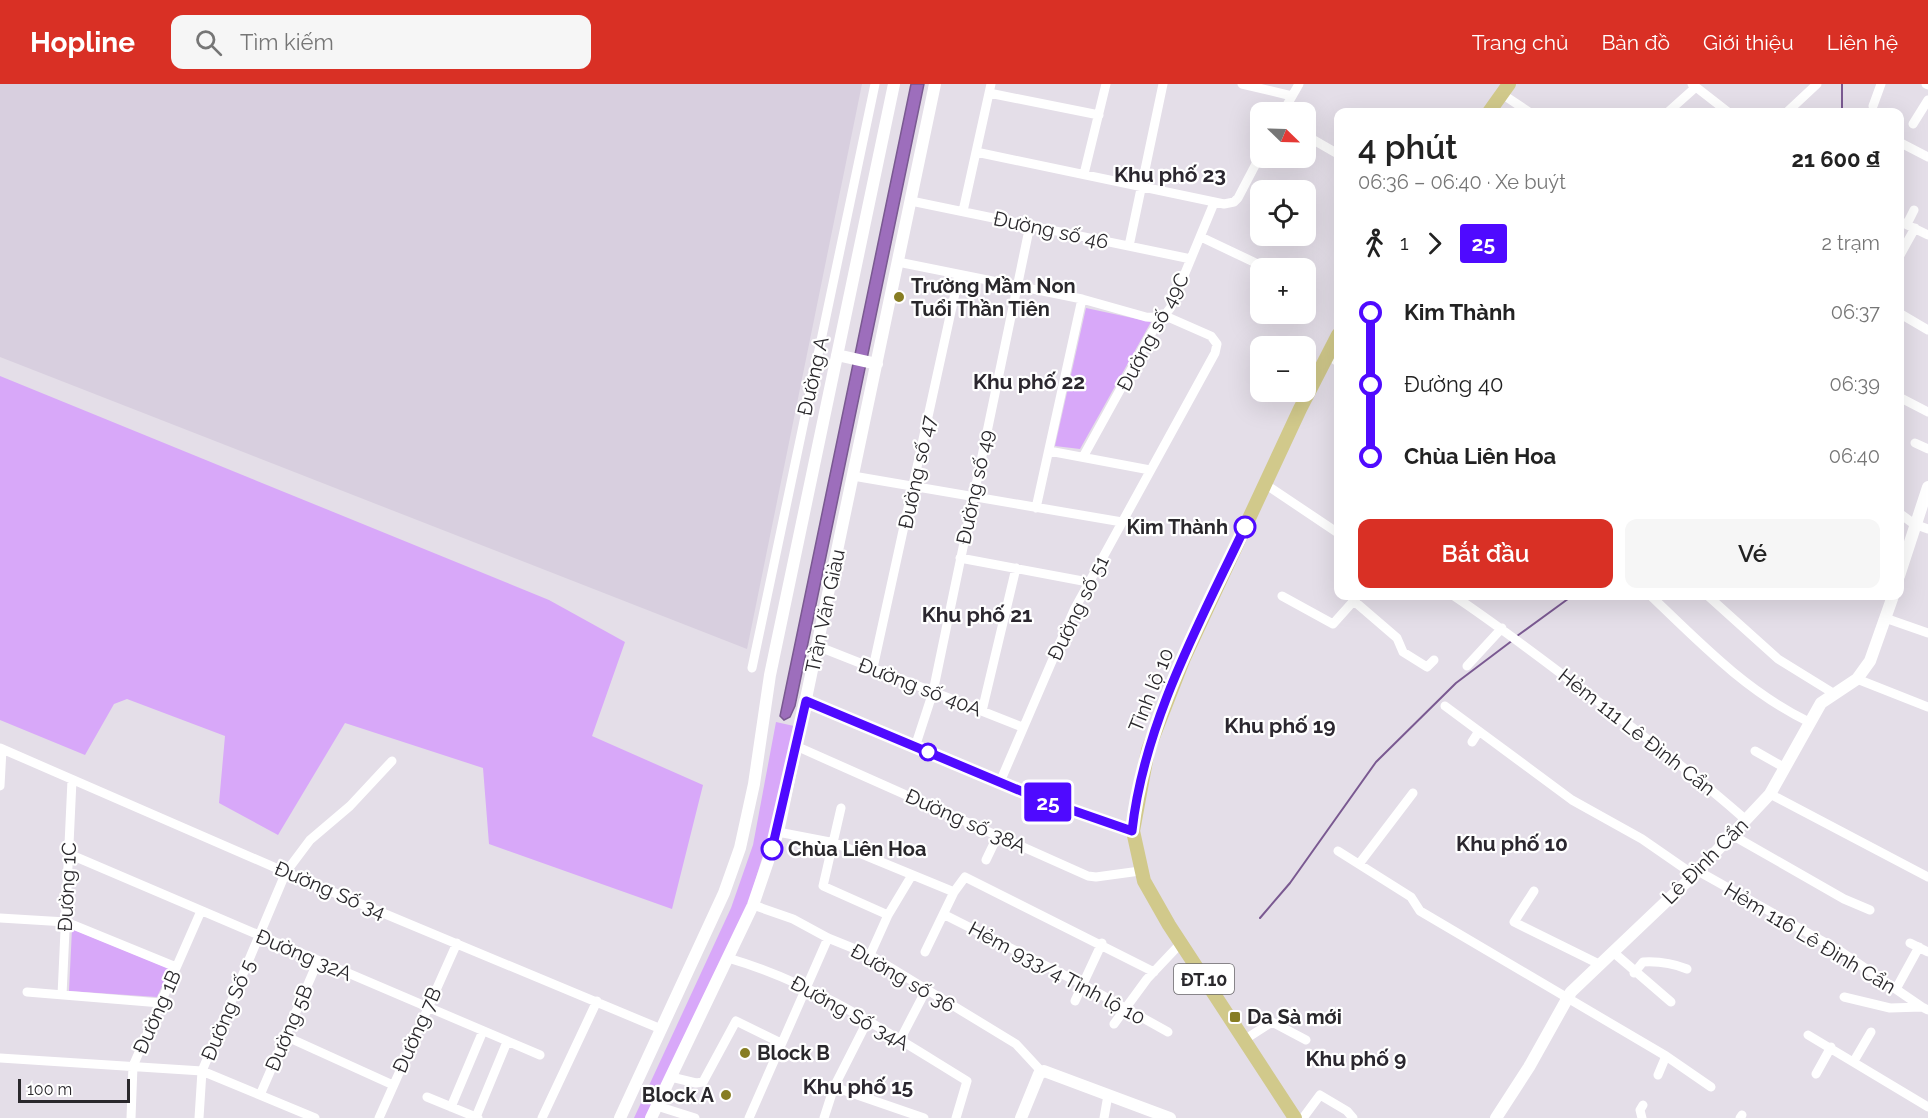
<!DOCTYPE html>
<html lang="vi">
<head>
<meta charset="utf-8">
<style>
	:root { --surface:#fff; --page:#f6f6f6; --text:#222; --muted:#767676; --accent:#d93025 }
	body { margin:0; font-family:Raleway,sans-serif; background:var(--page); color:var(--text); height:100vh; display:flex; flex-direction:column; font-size:22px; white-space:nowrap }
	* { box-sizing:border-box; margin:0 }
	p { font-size:20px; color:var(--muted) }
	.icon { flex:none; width:33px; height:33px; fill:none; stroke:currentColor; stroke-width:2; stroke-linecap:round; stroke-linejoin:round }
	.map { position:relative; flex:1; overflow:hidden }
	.drawer { position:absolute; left:1334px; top:24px; width:570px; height:492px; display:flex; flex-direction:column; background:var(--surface); border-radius:12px; box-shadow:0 6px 24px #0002 }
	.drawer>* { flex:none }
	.badge { padding:0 12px; border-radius:4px; font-size:21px; line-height:39px }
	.needle { width:39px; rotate:113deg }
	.fabs { position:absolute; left:1250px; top:18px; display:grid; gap:12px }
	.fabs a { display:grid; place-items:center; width:66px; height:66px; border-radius:12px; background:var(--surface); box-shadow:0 6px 24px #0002; font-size:30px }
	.scale { position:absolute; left:18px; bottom:15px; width:112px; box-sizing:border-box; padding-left:6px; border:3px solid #2a282c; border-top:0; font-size:16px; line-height:21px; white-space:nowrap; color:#2a282c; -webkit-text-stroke:4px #fff; paint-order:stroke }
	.map>.badge { position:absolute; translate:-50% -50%; box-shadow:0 0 0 3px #fff }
	.legs { display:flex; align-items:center; gap:9px; height:66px; padding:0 24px; font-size:20px }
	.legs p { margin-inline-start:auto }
	.headline { display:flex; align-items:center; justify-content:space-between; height:102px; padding:0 24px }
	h1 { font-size:33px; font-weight:600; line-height:45px }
	.action { display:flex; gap:12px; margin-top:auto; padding:12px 24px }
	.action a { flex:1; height:69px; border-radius:12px; background:var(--accent); color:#fff; font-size:24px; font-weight:600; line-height:69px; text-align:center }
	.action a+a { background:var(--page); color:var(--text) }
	ul { padding:0 24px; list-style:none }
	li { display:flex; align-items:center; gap:21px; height:72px; font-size:22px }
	li i { display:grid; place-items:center; width:9px; height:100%; margin:0 8px; background:currentColor }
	li i::after { content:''; width:15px; height:15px; margin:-8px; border:4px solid; border-radius:50%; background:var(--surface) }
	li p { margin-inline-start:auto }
	li:first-child i { background:linear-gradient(#0000 50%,currentColor 0) }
	li:last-child i { background:linear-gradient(currentColor 50%,#0000 0) }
	header { display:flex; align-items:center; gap:36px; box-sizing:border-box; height:84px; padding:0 30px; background:var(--accent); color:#fff }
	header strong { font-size:28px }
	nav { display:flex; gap:33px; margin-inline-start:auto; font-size:21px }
	.search { width:420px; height:54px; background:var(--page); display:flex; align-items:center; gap:15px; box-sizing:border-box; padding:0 21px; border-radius:12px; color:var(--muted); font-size:22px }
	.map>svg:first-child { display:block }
	.built { fill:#d8cfdf }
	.green { fill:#d8a8f9 }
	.water { fill:#9d6ebc; stroke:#7a5991; stroke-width:1.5 }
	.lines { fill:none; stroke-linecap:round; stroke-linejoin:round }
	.stream { stroke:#7a5991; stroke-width:2 }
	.street { stroke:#fff; stroke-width:9 }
	.secondary { stroke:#fff; stroke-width:12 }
	.primary { stroke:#d1c98b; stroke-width:14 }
	.line-1-casing { stroke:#fff; stroke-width:14 }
	.line-1 { stroke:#4f0aff; stroke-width:9 }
	.poi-dot { fill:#877d23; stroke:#fff; stroke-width:2 }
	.stop-1-dot { fill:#fff; stroke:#4f0aff; stroke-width:3 }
	.labels { text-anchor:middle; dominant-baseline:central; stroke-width:4.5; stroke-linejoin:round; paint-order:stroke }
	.shield { fill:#fff; stroke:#6a686b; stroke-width:1.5 }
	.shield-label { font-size:18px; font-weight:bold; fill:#2a282c }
	.street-label { font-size:20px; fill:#2a282c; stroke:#fff }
	.poi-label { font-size:20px; font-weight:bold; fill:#2a282c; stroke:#fff; text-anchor:start }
	.stop-label { font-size:20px; font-weight:bold; fill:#2a282c; stroke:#fff; text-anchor:end }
	.neighbourhood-label { font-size:21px; font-weight:bold; fill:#2b272f; stroke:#fff }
</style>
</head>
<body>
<header>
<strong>Hopline</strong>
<div class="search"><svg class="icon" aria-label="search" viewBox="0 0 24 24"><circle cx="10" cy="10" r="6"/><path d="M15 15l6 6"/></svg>Tìm kiếm</div>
<nav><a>Trang chủ</a><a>Bản đồ</a><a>Giới thiệu</a><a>Liên hệ</a></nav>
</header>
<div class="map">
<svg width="1928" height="1034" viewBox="0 0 1928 1034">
	<rect width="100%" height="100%" fill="#e4dee8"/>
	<path class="built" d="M0 0H862L747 565 0 273Z"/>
	<path class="green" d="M1086 224 1151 238 1080 365 1055 362Z
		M0 292 549 516 625 558 592 652 703 701 672 825 489 760 483 684 345 639 278 751 219 719 225 652 127 615 114 620 85 671 0 636Z
		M776 638 794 642 778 721 747 824 648 1034H634L731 824 753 761Z
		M72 845 170 885 157 913 69 907Z"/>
	<path class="water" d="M911 0H924L795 622 790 633 784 636 780 632Z"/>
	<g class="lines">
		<path class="stream" d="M1842 0V28
			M1517 552 1572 512
			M1260 834 1290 799 1376 678 1456 599 1513 556"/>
		<path class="street" d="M1242 0 1292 12
			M1692 0 1728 28
			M1926 0 1928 1
			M989 9 1099 31
			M1502 10 1529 28
			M1873 22 1881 0
			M1283 28 1299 0
			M1668 28 1696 3
			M1787 28 1817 0
			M1913 40 1928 16
			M1305 51 1338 70
			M1899 58 1928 73
			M976 68 1224 120 1234 118 1238 114 1260 72
			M1084 90 1106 0
			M911 117 1191 175
			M963 127 991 0
			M1899 137 1928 151
			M1907 140 1914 126
			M1201 153 1262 182
			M1129 162 1163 0
			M1899 173 1915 144
			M898 178 1082 215 1146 233 1170 234 1211 252 1217 260 1215 269 1074 526 1000 698
			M1899 229 1928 246
			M1326 270 1338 278
			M1899 313 1928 328
			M1915 359 1928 365
			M1049 367 1150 386
			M1083 373 1152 248 1171 223 1214 119
			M853 392 1122 438
			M1265 400 1338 449
			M1036 424 1082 215
			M1899 429 1914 440 1928 445
			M960 474 1088 498
			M1282 512 1333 540 1358 512
			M1454 512C1502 544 1548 580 1595 615 1647 654 1697 693 1746 736
			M1651 512C1700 559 1747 608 1809 638
			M1708 512 1778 575 1833 609
			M1354 517 1397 554 1403 568 1427 583 1434 576
			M1885 534 1928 549
			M817 562 1022 643
			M1467 582 1502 544
			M752 584 875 0
			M873 584 959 191
			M1857 595 1928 623
			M805 617 1040 715 1133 747
			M1445 622 1572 716 1642 755 1694 791
			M982 627 1016 484
			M1472 658 1479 647
			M796 662 1088 792 1096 793 1140 787
			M915 663 933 608 1030 141
			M0 664 299 794 661 945
			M1755 667 1785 684
			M0 702 2 665
			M1770 710 1928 793
			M841 724 823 802 888 831
			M778 748 835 759 954 808
			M1732 751 1844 815 1870 826
			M1338 767 1411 813 1420 827 1666 972 1711 1003
			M69 770 540 971
			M986 776 998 751
			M1359 780 1413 709
			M1698 787 1840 867 1922 923
			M1534 807 1514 838 1599 880
			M753 821 793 835 828 854 870 871 1016 960 1041 987
			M945 831 1082 900 1168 948
			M0 834 66 838 176 883
			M1910 859 1928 868
			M925 868 954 808 965 793 1154 888
			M1613 868 1671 918
			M870 871 888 831 912 791
			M728 874C815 899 890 950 967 997L956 1034
			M1634 889 1643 878C1660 877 1672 879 1687 885
			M1896 905 1919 863
			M27 908 161 919
			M62 911 72 696
			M1844 913 1890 924 1922 923 1928 926
			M1075 917 1102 859
			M1114 940 1147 895 1181 859
			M1808 951 1928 1023
			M285 952 393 1001
			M900 956 926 906
			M1244 956 1272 938 1306 956
			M0 974 202 987 315 1034
			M1854 977 1871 948
			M1816 990 1831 963
			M1658 991 1666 972
			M671 993 696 999 703 998 736 937 781 959
			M834 1003 924 1034
			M260 1011 318 877
			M427 1013 478 1034
			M657 1022 695 1034
			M451 1023 483 947
			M476 1033 507 958
			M131 1034 133 982 201 827
			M199 1034 202 987 286 788 310 756 350 722 392 677
			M379 1034 457 859
			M542 1034 597 917
			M749 1034 828 854
			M824 1034 834 1003 867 938
			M1104 1034 1108 1011
			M1303 1034 1320 1011 1347 1027 1353 1034
			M1642 1034 1640 1026 1643 1021
			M1740 1034 1742 1031"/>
		<path class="secondary" d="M837 271 877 280
			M1899 492 1928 403
			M620 1034 724 809 740 764 754 700 770 591 894 0
			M651 1034 753 821 778 748 935 0
			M1021 1034 1039 990 1044 987 1170 1034
			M1496 1034 1529 983 1571 908 1694 791 1770 710 1821 619 1857 595 1870 577 1893 512"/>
		<path class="primary" d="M1489 28 1509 0
			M1295 1034 1169 841 1144 797 1133 747 1148 666 1184 574 1300 325 1338 251"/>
	</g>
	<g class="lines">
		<g class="line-1-casing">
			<path id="line-1" d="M772 765 806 617 1040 715 1132 747C1144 639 1199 540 1245 443"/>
		</g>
		<use href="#line-1" class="line-1"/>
	</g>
	<g class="poi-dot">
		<circle cx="899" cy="213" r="6"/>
		<rect x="1229" y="927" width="12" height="12" rx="3"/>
		<circle cx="745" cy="969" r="6"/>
		<circle cx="726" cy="1011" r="6"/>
	</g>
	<g class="stop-1-dot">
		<circle cx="1245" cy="443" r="10"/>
		<circle cx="928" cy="668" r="8"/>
		<circle cx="772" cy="765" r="10"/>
	</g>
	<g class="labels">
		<rect class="shield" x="1174" y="880" width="60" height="30" rx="4.5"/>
		<g class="shield-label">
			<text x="1204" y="895">ĐT.10</text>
		</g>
		<g class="street-label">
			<text transform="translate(1051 146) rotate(12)">Đường số 46</text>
			<text transform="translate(1153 248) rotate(-62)">Đường số 49C</text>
			<text transform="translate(813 292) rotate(-77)">Đường A</text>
			<text transform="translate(917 388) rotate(-78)">Đường số 47</text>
			<text transform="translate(975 403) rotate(-78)">Đường số 49</text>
			<text transform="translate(1078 524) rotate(-64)">Đường số 51</text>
			<text transform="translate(825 527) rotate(-78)">Trần Văn Giàu</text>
			<text transform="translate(920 603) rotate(21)">Đường số 40A</text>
			<text transform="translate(1151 606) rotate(-68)">Tỉnh lộ 10</text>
			<text transform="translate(1637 648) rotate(38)">Hẻm 111 Lê Đình Cẩn</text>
			<text transform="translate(966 737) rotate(24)">Đường số 38A</text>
			<text transform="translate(1705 777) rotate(-45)">Lê Đình Cẩn</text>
			<text transform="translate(67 803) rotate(-87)">Đường 1C</text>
			<text transform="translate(330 806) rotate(23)">Đường Số 34</text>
			<text transform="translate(1810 854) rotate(31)">Hẻm 116 Lê Đình Cẩn</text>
			<text transform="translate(304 871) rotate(23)">Đường 32A</text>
			<text transform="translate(1057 889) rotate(28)">Hẻm 933/4 Tỉnh lộ 10</text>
			<text transform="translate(903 894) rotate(30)">Đường số 36</text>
			<text transform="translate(228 926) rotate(-67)">Đường Số 5</text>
			<text transform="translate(157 928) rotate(-66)">Đường 1B</text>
			<text transform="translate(850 929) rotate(29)">Đường Số 34A</text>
			<text transform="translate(289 944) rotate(-67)">Đường 5B</text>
			<text transform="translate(417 946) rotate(-66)">Đường 7B</text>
		</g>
		<g class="poi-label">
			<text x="911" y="202">Trường Mầm Non<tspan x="911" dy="23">Tuổi Thần Tiên</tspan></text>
			<text x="1247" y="933">Da Sà mới</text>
			<text x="757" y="969">Block B</text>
			<text x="714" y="1011" text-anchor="end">Block A</text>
		</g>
		<g class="stop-label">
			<text x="1228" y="443">Kim Thành</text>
			<text x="788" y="765" text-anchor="start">Chùa Liên Hoa</text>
		</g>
		<g class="neighbourhood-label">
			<text x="1170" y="90">Khu phố 23</text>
			<text x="1029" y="297">Khu phố 22</text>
			<text x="977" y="530">Khu phố 21</text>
			<text x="1280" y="641">Khu phố 19</text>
			<text x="1512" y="759">Khu phố 10</text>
			<text x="1356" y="974">Khu phố 9</text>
			<text x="858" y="1002">Khu phố 15</text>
		</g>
	</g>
</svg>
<div class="fabs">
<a><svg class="needle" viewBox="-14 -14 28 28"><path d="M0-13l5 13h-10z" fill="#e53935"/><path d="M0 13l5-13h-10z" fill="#767676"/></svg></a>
<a><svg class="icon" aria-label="locate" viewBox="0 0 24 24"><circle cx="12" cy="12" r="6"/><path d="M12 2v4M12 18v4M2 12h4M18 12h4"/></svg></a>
<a>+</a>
<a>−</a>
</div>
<div class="scale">100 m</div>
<b class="badge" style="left:1048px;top:718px;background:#4f0aff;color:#fff">25</b>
<section class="drawer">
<div class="headline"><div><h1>4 phút</h1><p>06:36 – 06:40 · Xe buýt</p></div><b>21 600 ₫</b></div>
<div class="legs"><svg class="icon" aria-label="walk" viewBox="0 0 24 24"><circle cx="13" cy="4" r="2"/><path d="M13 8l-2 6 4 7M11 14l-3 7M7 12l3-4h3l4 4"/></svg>1<svg class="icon" aria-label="forward" viewBox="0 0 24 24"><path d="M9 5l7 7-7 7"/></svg><b class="badge" style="background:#4f0aff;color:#fff">25</b><p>2 trạm</p></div>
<ul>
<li><i style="color:#4f0aff"></i><b>Kim Thành</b><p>06:37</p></li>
<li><i style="color:#4f0aff"></i><span>Đường 40</span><p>06:39</p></li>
<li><i style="color:#4f0aff"></i><b>Chùa Liên Hoa</b><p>06:40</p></li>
</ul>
<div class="action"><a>Bắt đầu</a><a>Vé</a></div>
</section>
</div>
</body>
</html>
